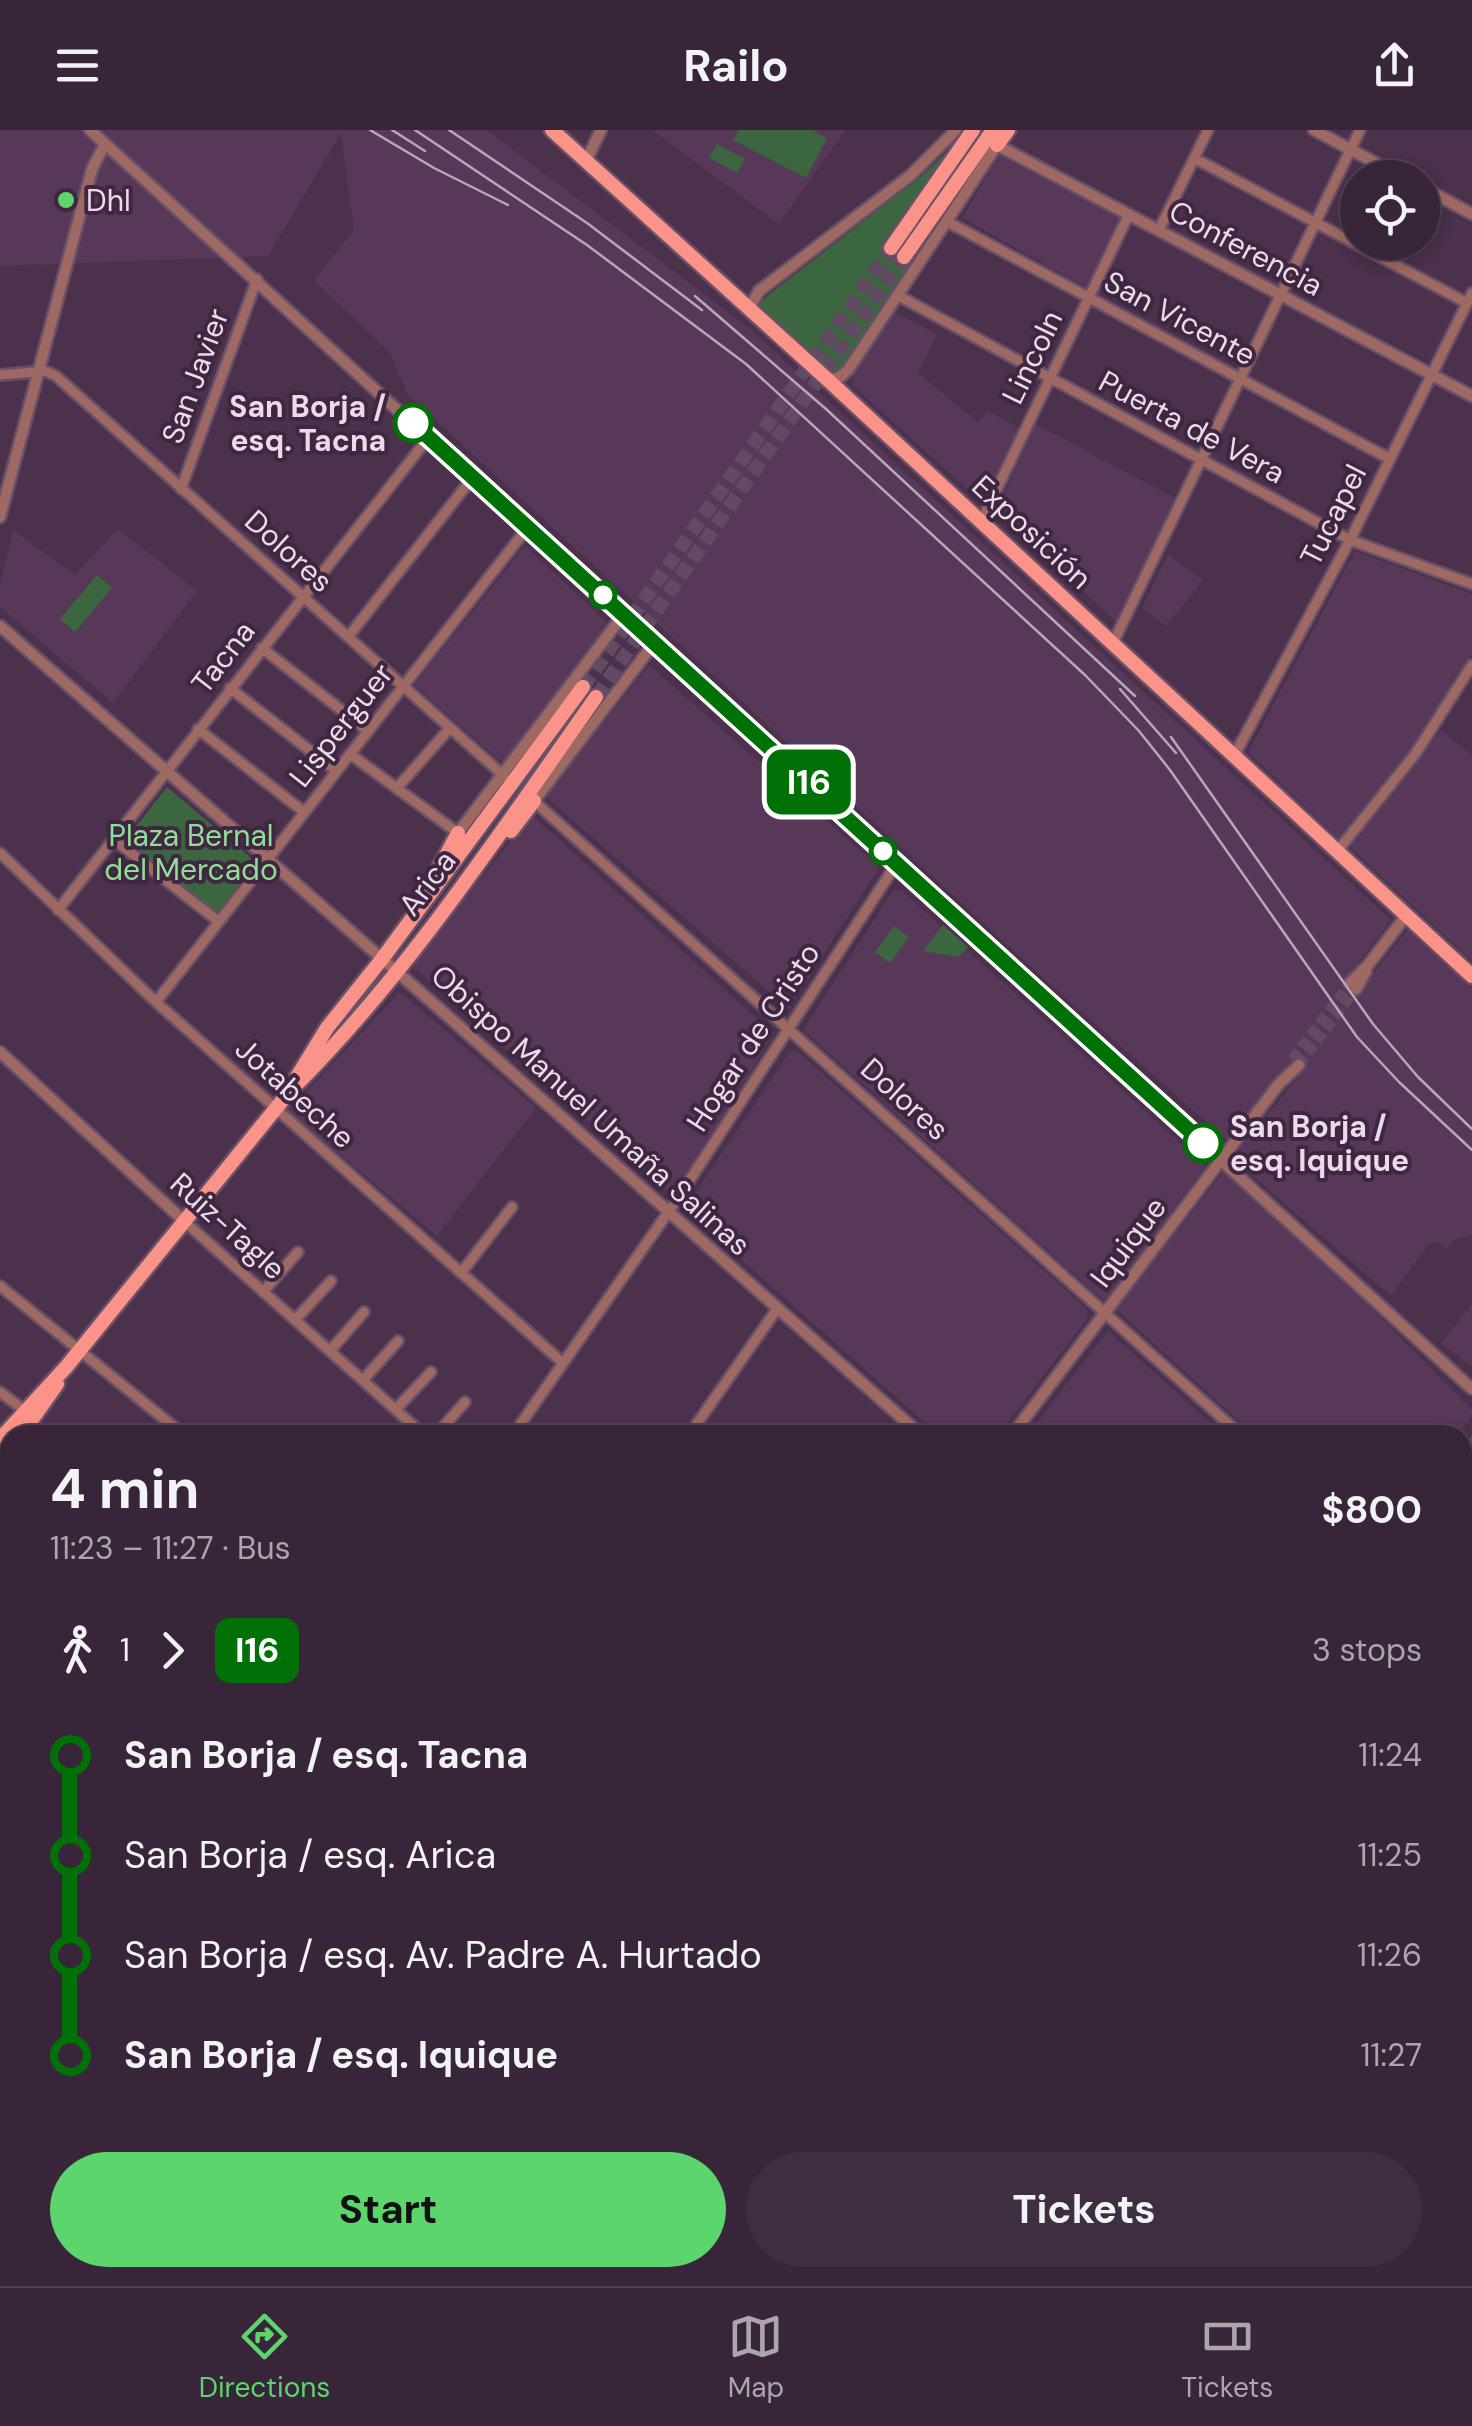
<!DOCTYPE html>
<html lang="en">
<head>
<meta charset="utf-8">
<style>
	:root { --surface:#382539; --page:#3f2d41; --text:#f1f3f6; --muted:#aba5ae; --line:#524253; --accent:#5cd56d }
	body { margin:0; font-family:"DM Sans",sans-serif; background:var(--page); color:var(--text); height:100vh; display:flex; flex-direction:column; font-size:38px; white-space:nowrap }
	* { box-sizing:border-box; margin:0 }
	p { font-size:32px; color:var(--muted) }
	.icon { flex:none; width:55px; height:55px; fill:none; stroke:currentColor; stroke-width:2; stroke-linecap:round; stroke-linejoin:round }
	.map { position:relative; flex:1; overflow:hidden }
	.sheet { position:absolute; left:0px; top:1295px; width:1472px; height:862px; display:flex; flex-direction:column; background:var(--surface); border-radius:30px 30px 0 0; box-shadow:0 5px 15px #0003,0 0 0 2px var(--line) }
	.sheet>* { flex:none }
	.badge { padding:0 20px; border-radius:15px; font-size:35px; line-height:65px }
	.fabs { position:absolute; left:1340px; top:30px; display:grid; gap:20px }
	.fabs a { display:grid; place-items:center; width:100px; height:100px; border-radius:50%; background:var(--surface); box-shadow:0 5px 15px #0003,0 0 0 2px var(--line); font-size:50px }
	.map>.badge { position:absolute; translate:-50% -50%; box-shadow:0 0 0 5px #fff }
	.legs { display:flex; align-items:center; gap:15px; height:110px; padding:0 50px; font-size:32px }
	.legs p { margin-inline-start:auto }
	.summary { display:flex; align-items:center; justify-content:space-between; height:170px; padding:0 50px }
	h1 { font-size:55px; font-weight:700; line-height:75px }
	.button { display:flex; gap:20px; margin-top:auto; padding:20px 50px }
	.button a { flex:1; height:115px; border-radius:60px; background:var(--accent); color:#111; font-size:40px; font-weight:700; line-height:115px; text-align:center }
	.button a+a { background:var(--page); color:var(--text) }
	ul { padding:0 50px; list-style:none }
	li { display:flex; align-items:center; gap:35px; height:100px; font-size:38px }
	li i { display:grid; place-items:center; width:15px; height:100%; margin:0 12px; background:currentColor }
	li i::after { content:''; width:25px; height:25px; margin:-12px; border:8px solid; border-radius:50%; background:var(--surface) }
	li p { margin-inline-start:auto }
	li:first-child i { background:linear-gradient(#0000 50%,currentColor 0) }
	li:last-child i { background:linear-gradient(currentColor 50%,#0000 0) }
	header { display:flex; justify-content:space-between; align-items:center; height:130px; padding:0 50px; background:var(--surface); font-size:45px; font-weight:700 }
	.menu { display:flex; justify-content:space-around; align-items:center; height:140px; border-top:2px solid var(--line); background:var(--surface); font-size:28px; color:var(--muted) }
	.menu a { display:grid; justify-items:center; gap:5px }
	.menu .selected { color:var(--accent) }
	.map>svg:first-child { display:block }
	.built { fill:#583858 }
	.green { fill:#3b663f }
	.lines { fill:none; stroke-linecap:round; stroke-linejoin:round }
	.tertiary-tunnel { stroke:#634a64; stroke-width:10; stroke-dasharray:10 5; stroke-linecap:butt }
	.primary-tunnel { stroke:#634a64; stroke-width:14; stroke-dasharray:14 7; stroke-linecap:butt }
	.motorway-tunnel { stroke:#634a64; stroke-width:15; stroke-dasharray:15 8; stroke-linecap:butt }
	.minor-casing { stroke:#685069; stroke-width:14 }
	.tertiary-casing { stroke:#685069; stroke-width:15 }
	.secondary-casing { stroke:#685069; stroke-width:16 }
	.primary-casing { stroke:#685069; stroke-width:19 }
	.motorway-casing { stroke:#685069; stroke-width:20 }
	.minor { stroke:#9e6963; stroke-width:9 }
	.tertiary { stroke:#9e6963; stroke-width:10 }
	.secondary { stroke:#d38178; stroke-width:11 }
	.primary { stroke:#fc9388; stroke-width:14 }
	.motorway { stroke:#f2bdb7; stroke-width:15 }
	.rail { stroke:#b9a6ba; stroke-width:2.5 }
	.line-1-casing { stroke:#fff; stroke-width:22 }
	.line-1 { stroke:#007106; stroke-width:15 }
	.poi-dot { fill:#5cd56d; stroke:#402741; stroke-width:4 }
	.stop-1-dot { fill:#fff; stroke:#007106; stroke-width:5 }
	.labels { text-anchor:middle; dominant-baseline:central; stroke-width:8; stroke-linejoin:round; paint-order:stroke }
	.poi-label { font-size:30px; fill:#ebdbeb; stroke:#402741; text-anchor:start }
	.street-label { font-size:30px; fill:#ebdbeb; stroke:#402741 }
	.stop-label { font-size:30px; font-weight:bold; fill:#ebdbeb; stroke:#402741; text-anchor:end }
	.park-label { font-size:30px; fill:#92de98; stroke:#402741 }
</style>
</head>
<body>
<header><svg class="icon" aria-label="menu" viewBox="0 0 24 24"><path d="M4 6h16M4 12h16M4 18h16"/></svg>Railo<svg class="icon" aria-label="share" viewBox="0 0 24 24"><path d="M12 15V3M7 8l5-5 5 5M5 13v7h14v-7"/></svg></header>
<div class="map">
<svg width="1472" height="2156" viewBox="0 0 1472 2156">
	<rect width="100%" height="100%" fill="#4b314c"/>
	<path class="built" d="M0 0H487L750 199 1391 790 1347 848 1358 864 1408 799 1472 858V1106L1455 1109 1446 1119 1438 1112 1428 1115 1391 1166 1232 1028 1303 941 1291 935 1228 1011 1038 843 408 265 390 223 314 150 354 100 341 3 268 126 0 136Z
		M652 0H845L779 94Z
		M999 25 1120 88 1087 158 962 88Z
		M894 182 937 204 918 243 978 292 988 281 1021 299 985 375 852 255 855 241Z
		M1035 294 1177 369 1116 492 997 380Z
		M118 399 197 461 113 573 0 477V453L13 400 75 445Z
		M525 416 609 494 504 634 414 555Z
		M1355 421 1472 464V525L1414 616 1341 711 1248 622Z
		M1168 424 1203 451 1166 496 1142 478Z
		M649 535 879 737 789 879 545 666Z
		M1441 600 1472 625V831L1350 717Z
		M532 685 774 904 672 1066 411 835Z
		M894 759 901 760 1206 1036 1104 1171 803 900Z
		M400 862 536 978 437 1106 288 981Z
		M791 920H796L1087 1179V1189L998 1305H939L688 1082V1074Z
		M1224 1041 1344 1150 1472 1280V1286L1458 1305H1254L1116 1179Z
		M1472 1174V1237L1441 1213Z
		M1108 1201 1224 1305H1027Z
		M1472 1403V1776L1462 1767V1416Z
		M1462 1801 1472 1809V1962L1463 1972Z
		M1463 2042 1472 2050V2156H1261L1250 2148H1462Z
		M0 2113 10 2121V2148H116L127 2156H0Z"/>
	<path class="green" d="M739 0H812L827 8 806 48 733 10Z
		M958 11 884 120 911 139 844 242 831 245 757 180 758 173 919 48Z
		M717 14 745 29 737 43 709 28Z
		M97 445 112 458 75 502 60 489Z
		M167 657 257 733 216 785 123 713Z
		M943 795 968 817 958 827 923 821Z
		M894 796 909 807 890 833 875 822Z
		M1472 1305V1375L1463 1389V1318Z
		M0 1891 10 1899V1949L0 1942Z"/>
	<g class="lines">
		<path class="tertiary-tunnel" d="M1292 929 1350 853
			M1299 935 1356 859"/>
		<path class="primary-tunnel" d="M583 557 891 118
			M596 567 904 127"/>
		<path class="motorway-tunnel" d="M0 1342 10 1347"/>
		<g class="minor-casing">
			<path id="minor" d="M1194 28 1467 173
				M946 91 1390 329
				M1159 100 1208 0
				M897 165 1350 410 1472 454
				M0 245 45 241 56 246 504 646
				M181 359 257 149
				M981 392 1129 84
				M348 507 473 347
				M1112 515 1360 0
				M262 518 368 601
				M230 558 336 641
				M198 599 304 682
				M350 624 458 703
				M1234 626 1350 410 1472 163
				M397 658 450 598
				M534 671 1241 1305
				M113 709 218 791
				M0 723 156 872 563 1233
				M1336 723 1416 623 1472 535
				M58 780 429 307
				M156 872 528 397
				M184 1091 424 1305
				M461 1143 512 1077
				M0 1156 184 1305
				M263 1162 298 1122
				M295 1190 331 1151
				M330 1221 364 1182
				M363 1250 398 1211
				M0 1262 24 1280
				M396 1279 431 1242
				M339 1300 344 1305
				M436 1305 465 1272
				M513 1305 676 1071 897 733
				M689 1305 777 1179
				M0 1504 10 1491
				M0 1589 10 1597
				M0 1705 10 1691
				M0 1772 10 1759
				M0 1784 10 1792
				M1462 1784 1472 1792
				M0 1831 10 1839
				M1462 1977 1472 1967
				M0 2000 10 1986
				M1462 2030 1472 2036
				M288 2148 300 2156
				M406 2148 418 2156
				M495 2148 506 2156
				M595 2148 606 2156
				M821 2148 837 2156
				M954 2148 966 2156
				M1043 2148 1053 2156
				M16 2156 18 2148
				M264 2156 270 2148
				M347 2156 353 2148
				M513 2156 519 2148
				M616 2156 622 2148
				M999 2156 1000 2148"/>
		</g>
		<g class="tertiary-casing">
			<path id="tertiary" d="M90 0 1472 1259
				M1314 0 1404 48
				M586 31 601 0
				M1422 57 1472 84
				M749 179 759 161 911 45 956 0
				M828 250 840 247 848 240 997 15 1472 266
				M0 387 92 39 105 14
				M0 496 434 874 921 1305
				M534 671 655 512
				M458 703 624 484
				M1350 853 1368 835 1405 787
				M1356 859 1366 841
				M0 922 184 1091
				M1012 1305 1278 955 1299 935
				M0 2046 10 2053
				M137 2148 148 2156
				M786 2156 790 2148
				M871 2156 876 2148"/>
		</g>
		<g class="secondary-casing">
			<path id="secondary" d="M0 1364 10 1368
				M1462 1397 1472 1384
				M1130 2148 1142 2156
				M1215 2148 1225 2156"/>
		</g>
		<g class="primary-casing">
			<path id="primary" d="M552 0 828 250 1472 846
				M997 15 1008 0
				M891 118 973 0
				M904 127 993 0
				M511 701 534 671
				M430 755 458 703
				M297 947 327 898 382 829 583 557
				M21 1305 57 1254
				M0 1309 67 1236 290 961C405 848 503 699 596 567
				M0 1331 10 1319"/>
		</g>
		<g class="motorway-casing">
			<path id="motorway" d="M1155 2148 1167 2156
				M1186 2148 1197 2156"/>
		</g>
		<use href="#minor" class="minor"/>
		<use href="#tertiary" class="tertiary"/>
		<use href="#secondary" class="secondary"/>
		<use href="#primary" class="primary"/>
		<use href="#motorway" class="motorway"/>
		<path class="rail" d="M370 0 434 38 508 75
			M392 0 425 21
			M415 0 587 115 746 234 1085 545 1139 601 1170 640 1357 907 1399 952 1472 1020
			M449 0 587 93 702 180
			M695 166 826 279 1135 566
			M1120 559 1176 623
			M1171 607 1373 894 1418 947 1472 999"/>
	</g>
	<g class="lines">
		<g class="line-1-casing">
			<path id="line-1" d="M413 293 1203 1013"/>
		</g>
		<use href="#line-1" class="line-1"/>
	</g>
	<circle class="poi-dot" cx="66" cy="70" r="10"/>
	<g class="stop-1-dot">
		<circle cx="413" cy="293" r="18"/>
		<circle cx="603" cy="465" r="12"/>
		<circle cx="883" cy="721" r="12"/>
		<circle cx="1203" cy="1013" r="18"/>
	</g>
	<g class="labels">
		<g class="poi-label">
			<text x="86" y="70">Dhl</text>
		</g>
		<g class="street-label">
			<text transform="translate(1246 118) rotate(28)">Conferencia</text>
			<text transform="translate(1180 188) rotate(28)">San Vicente</text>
			<text transform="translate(1032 227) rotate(-64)">Lincoln</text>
			<text transform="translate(195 246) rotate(-70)">San Javier</text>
			<text transform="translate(1192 297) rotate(28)">Puerta de Vera</text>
			<text transform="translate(1333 385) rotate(-63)">Tucapel</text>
			<text transform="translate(1032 402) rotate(43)">Exposición</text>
			<text transform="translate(289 421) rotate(42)">Dolores</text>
			<text transform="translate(223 527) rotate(-52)">Tacna</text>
			<text transform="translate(341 595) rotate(-52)">Lisperguer</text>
			<text transform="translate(427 753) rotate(-53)">Arica</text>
			<text transform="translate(753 907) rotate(-57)">Hogar de Cristo</text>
			<text transform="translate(295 963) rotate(42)">Jotabeche</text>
			<text transform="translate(905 969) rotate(42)">Dolores</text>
			<text transform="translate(591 980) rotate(42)">Obispo Manuel Umaña Salinas</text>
			<text transform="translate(228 1096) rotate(42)">Ruiz-Tagle</text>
			<text transform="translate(1128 1112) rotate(-53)">Iquique</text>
		</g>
		<g class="stop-label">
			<text x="386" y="276">San Borja /<tspan x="386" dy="34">esq. Tacna</tspan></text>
			<text x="1230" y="996" text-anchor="start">San Borja /<tspan x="1230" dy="34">esq. Iquique</tspan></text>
		</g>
		<g class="park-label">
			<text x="191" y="705">Plaza Bernal<tspan x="191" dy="34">del Mercado</tspan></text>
		</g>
	</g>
</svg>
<div class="fabs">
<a><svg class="icon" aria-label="locate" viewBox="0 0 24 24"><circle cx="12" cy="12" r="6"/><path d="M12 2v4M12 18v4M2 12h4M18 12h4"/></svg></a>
</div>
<b class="badge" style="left:809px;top:652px;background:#007106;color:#fff">I16</b>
<section class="sheet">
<div class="summary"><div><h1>4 min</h1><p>11:23 – 11:27 · Bus</p></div><b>$800</b></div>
<div class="legs"><svg class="icon" aria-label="walk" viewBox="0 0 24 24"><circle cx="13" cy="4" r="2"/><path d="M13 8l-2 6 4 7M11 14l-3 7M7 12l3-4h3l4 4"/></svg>1<svg class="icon" aria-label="forward" viewBox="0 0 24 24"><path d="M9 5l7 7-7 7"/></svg><b class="badge" style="background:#007106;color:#fff">I16</b><p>3 stops</p></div>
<ul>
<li><i style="color:#007106"></i><b>San Borja / esq. Tacna</b><p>11:24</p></li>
<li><i style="color:#007106"></i><span>San Borja / esq. Arica</span><p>11:25</p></li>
<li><i style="color:#007106"></i><span>San Borja / esq. Av. Padre A. Hurtado</span><p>11:26</p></li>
<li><i style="color:#007106"></i><b>San Borja / esq. Iquique</b><p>11:27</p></li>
</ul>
<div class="button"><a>Start</a><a>Tickets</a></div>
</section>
</div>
<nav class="menu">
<a class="selected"><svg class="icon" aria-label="directions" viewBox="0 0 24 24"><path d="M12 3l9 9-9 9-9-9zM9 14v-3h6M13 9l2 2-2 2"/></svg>Directions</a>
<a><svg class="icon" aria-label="map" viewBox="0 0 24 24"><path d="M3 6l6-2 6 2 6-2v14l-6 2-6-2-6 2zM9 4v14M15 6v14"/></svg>Map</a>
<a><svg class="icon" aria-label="tickets" viewBox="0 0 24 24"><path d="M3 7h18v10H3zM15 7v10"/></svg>Tickets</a>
</nav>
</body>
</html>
